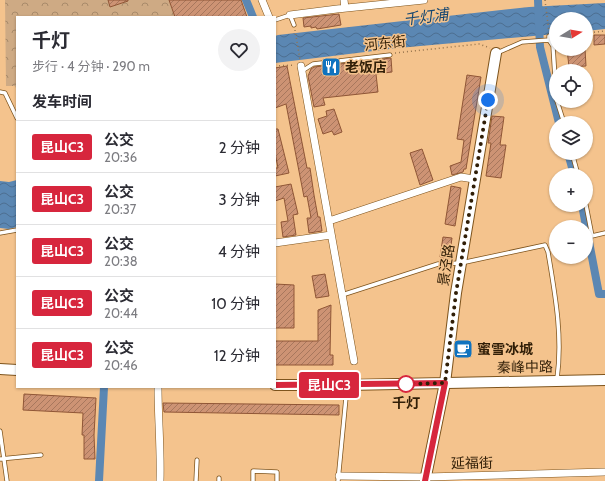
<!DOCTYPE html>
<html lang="zh">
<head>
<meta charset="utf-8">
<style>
	:root { --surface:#fff; --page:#f2f2f3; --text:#2b2b33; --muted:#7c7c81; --line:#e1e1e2 }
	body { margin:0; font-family:Cabin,"Noto Sans SC",sans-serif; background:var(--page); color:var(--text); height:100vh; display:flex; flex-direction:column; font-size:15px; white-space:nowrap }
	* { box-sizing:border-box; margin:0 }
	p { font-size:13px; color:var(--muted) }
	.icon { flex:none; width:22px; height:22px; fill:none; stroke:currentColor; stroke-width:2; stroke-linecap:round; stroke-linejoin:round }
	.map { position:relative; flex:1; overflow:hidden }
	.details { position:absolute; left:16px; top:16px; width:260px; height:372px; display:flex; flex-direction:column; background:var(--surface); border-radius:0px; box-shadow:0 1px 3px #0004 }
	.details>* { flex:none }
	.badge { padding:0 8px; border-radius:3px; font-size:14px; line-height:26px }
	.needle { width:26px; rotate:79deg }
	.fabs { position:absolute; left:549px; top:12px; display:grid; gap:8px }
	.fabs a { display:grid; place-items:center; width:44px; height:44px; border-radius:50%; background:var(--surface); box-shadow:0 1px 3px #0004; font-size:20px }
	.you { position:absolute; width:20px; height:20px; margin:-10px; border:3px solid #fff; border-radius:50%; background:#1a73e8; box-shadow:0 0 0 6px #1a73e833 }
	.map>.badge { position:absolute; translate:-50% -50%; box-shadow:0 0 0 2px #fff }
	h2 { padding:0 16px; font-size:15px; line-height:36px }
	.round { display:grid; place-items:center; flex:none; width:42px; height:42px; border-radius:21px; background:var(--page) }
	.headline { display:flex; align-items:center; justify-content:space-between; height:68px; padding:0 16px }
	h1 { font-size:19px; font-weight:700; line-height:30px }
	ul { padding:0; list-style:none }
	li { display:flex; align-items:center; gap:12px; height:52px; padding:0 16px; border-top:1px solid var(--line) }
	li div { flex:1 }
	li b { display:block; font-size:15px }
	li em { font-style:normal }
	li .badge { min-width:44px; font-weight:700; text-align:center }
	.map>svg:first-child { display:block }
	.forest { fill:url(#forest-crowns) }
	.water { fill:url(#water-waves) }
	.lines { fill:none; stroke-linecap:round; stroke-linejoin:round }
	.canal { stroke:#5b87b3; stroke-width:8 }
	.building { fill:url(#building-hatch); stroke:#905636 }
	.lane-casing { stroke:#7e541d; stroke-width:5 }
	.street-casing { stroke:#7e541d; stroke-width:8 }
	.secondary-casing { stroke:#7e541d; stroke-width:12 }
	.path { stroke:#96744d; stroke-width:1.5; stroke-dasharray:1 3; stroke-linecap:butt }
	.lane { stroke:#fff; stroke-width:3.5 }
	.street { stroke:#fff; stroke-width:7 }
	.secondary { stroke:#fff; stroke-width:10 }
	.line-casing { stroke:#fff; stroke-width:9 }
	.line { stroke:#d7263d; stroke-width:6 }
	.walk { stroke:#301e07; stroke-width:4; stroke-dasharray:0 7.2 }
	.stop-dot { fill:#fff; stroke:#d7263d; stroke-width:2 }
	.labels { text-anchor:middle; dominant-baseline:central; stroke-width:3; stroke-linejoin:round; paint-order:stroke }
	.street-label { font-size:14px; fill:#301e07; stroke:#f4c38d }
	.poi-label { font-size:14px; font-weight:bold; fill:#301e07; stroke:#f4c38d; text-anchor:start }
	.stop-label { font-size:14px; font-weight:bold; fill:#301e07; stroke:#f4c38d }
	.water-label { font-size:15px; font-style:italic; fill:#134570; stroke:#f4c38d }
</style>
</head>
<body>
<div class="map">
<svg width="605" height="481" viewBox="0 0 605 481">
	<defs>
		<pattern id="forest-crowns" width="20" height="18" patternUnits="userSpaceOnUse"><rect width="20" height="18" fill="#ceaa84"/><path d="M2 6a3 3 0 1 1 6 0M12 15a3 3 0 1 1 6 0" fill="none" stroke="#a88a6a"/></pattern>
		<pattern id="water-waves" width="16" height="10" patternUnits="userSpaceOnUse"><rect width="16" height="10" fill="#5b87b3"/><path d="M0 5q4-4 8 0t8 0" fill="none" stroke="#4c6e90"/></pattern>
		<pattern id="building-hatch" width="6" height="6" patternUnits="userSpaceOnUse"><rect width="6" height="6" fill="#cd9374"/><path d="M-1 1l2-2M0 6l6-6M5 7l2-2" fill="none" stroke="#a7775d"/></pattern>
	</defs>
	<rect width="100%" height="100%" fill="#f4c38d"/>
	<path class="forest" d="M5 0H233L240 17H17V90L15 86H6Z"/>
	<path class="water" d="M605 3V29L586 31V19H556V34L398 48 275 63V36L278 35 529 7Z
		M17 180V227L9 229 0 228V181L9 182Z"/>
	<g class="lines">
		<path class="canal" d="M246 0 253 17
			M538 0 540 47 559 123
			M568 153 574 175
			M582 205 599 294H605
			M99 481 104 387"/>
	</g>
	<path class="building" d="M108 0H128V1L110 7Z
		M169 0H241L247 17H175Z
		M339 14 341 25 317 29 316 27 311 28V26L304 27 303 18Z
		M594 35H605V44L594 45Z
		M567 49H585L586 66 569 67Z
		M391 58 392 72 376 74 378 92 323 98 325 105 314 107 308 76 311 69 314 67Z
		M287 66 307 168H310L314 195 318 217H320L322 231 309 233 307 218H311L307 196 304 197 286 104 275 108V68Z
		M467 75 481 77 466 169H464L463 172 452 175 450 166 461 162 464 140 457 139Z
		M334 109 342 132 334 135 332 131 323 134 318 119 327 116 326 111Z
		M492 116 504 117 500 145H506L501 178 486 176 491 143H488Z
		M275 129H278L289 173 275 176V168H278L275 153Z
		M422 149 433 180 420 185 410 153Z
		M291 184 298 214 293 215 296 235 283 237 281 222 288 221 284 198 275 201V187Z
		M451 186 461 188 455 226 445 224Z
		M443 237 452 238 449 259 440 257Z
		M325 274 329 296 316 298 312 276Z
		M275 284 294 285V328H275Z
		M331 305 330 355H333V365H275V341H318V310Z
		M24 394 96 398 94 435 95 459H84V435H82L83 413 23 410Z
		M163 403 339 405V415L164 412Z"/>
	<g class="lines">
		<g class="lane-casing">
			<path id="lane" d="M275 20 290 15 294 25
				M549 40 553 46 556 94
				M497 53 522 42 549 40V36
				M302 71 313 64 390 55
				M0 92 5 93 17 118
				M557 101 564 123
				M572 153 578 175
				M586 205 592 236 605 233
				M0 233 17 230
				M342 295 438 264 461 263 545 245 548 252C555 294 563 336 557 379
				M0 431 7 481
				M0 459 41 455
				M196 481 197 460
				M219 481V478
				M253 481V471L277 472V481
				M338 481 347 387"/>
		</g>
		<g class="street-casing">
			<path id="street" d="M262 0 269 17
				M344 0 345 8
				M290 15 337 9 424 0
				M301 66 354 361
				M329 221 461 177 474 179
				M275 243 331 235
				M158 387C158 418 161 450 160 481
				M339 476 426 477 605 472"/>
		</g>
		<g class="secondary-casing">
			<path id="secondary" d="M0 369 17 370
				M275 385H347L605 380
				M425 481 445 383 456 293 496 53"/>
		</g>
		<path class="path" d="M545 0 549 32
			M295 30 300 60
			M586 33 605 31
			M395 53 479 44 490 48
			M275 66 295 65"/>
		<use href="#lane" class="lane"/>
		<use href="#street" class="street"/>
		<use href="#secondary" class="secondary"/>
	</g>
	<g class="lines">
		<g class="line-casing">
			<path id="line" d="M275 385 445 383 425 481"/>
		</g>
		<use href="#line" class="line"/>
		<path class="walk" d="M406 384 445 383 456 293 488 100"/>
	</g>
	<defs>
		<g id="restaurant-square" transform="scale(1)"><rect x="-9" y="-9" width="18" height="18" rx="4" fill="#1073bf" stroke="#f4c38d"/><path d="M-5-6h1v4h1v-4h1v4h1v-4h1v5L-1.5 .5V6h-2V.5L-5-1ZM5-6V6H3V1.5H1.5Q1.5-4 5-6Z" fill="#fff"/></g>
		<g id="cafe-square" transform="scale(1)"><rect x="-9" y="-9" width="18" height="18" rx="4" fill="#1073bf" stroke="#f4c38d"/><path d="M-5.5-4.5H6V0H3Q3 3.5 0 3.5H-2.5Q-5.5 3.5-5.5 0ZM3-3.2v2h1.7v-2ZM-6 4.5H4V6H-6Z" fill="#fff"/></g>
	</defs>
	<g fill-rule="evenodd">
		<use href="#restaurant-square" x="331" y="67"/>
		<use href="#cafe-square" x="463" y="349"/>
	</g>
	<circle class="stop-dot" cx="406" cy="384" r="8"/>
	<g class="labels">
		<g class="street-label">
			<text transform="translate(385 43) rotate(-6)">河东街</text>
			<text transform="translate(446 265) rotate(-81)">景泾路</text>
			<text transform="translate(525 367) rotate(-1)">秦峰中路</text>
			<text transform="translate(472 463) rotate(-1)">延福街</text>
		</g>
		<g class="poi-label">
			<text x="345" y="67">老饭店</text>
			<text x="477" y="349">蜜雪冰城</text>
		</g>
		<g class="stop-label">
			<text x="406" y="403">千灯</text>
		</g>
		<g class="water-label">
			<text transform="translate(426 17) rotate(-7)">千灯浦</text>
		</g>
	</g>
</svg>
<div class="fabs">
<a><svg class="needle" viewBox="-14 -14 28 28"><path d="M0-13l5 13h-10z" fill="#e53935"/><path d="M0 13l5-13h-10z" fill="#7c7c81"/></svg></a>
<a><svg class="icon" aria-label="locate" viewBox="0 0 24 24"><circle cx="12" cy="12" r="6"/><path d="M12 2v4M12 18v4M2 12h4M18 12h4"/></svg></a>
<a><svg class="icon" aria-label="layers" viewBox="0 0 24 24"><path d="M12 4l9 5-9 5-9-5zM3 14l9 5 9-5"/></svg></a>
<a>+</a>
<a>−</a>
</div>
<div class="you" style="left:488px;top:100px"></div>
<b class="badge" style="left:329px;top:385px;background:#d7263d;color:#fff">昆山C3</b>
<section class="details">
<div class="headline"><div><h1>千灯</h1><p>步行 · 4 分钟 · 290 m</p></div><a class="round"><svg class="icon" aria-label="heart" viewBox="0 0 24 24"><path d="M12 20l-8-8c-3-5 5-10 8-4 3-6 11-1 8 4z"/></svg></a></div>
<h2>发车时间</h2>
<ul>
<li><span class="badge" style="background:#d7263d;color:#fff">昆山C3</span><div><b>公交</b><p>20:36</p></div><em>2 分钟</em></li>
<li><span class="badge" style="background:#d7263d;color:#fff">昆山C3</span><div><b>公交</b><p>20:37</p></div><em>3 分钟</em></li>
<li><span class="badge" style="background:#d7263d;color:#fff">昆山C3</span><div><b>公交</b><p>20:38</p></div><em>4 分钟</em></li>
<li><span class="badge" style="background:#d7263d;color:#fff">昆山C3</span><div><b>公交</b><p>20:44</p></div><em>10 分钟</em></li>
<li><span class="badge" style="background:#d7263d;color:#fff">昆山C3</span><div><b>公交</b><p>20:46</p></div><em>12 分钟</em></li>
</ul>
</section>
</div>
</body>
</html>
